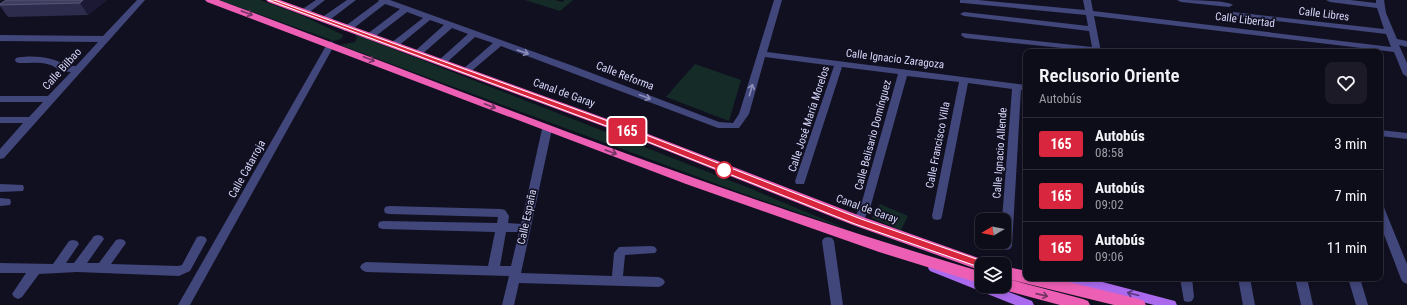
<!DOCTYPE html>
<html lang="es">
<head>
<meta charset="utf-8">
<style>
	:root { --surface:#0d0c19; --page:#1b1a26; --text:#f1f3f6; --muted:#9a9ba2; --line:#2d2c38 }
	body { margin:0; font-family:"Roboto Condensed",sans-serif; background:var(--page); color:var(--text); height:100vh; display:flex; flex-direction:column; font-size:15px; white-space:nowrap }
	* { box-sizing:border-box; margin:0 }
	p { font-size:13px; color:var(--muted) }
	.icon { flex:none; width:22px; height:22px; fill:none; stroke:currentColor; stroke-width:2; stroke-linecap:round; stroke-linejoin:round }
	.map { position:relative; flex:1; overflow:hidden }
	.sheet { position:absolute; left:1023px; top:49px; width:360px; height:232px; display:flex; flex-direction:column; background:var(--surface); border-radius:8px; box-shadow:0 2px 6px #0003,0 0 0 1px var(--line) }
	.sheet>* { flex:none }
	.badge { padding:0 8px; border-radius:3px; font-size:14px; line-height:26px }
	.needle { width:26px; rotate:260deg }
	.controls { position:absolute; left:975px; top:213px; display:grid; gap:8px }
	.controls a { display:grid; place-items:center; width:36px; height:36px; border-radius:8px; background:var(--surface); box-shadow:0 2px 6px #0003,0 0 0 1px var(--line); font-size:20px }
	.map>.badge { position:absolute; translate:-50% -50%; box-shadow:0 0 0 2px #fff }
	.round { display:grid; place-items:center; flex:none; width:42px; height:42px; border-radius:8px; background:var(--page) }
	.overview { display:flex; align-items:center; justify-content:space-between; height:68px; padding:0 16px }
	h1 { font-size:19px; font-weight:600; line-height:30px }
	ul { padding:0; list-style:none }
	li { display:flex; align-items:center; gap:12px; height:52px; padding:0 16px; border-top:1px solid var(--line) }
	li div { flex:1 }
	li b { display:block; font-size:15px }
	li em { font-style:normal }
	li .badge { min-width:44px; font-weight:700; text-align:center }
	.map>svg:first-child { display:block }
	.green { fill:#142b27 }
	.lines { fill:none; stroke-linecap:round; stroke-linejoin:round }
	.minor { fill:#41467b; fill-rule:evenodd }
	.major { fill:#ab6aed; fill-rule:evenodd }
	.highway { fill:#ec5fb4; fill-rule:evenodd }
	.wall { fill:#2e2c4d }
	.shaded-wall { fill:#1b1934 }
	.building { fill:#403e60; stroke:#575678 }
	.oneway { stroke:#743463 }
	.oneway2 { stroke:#8c8eba }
	.oneway3 { stroke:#56387d }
	.line { fill:#d7263d; stroke:#fff }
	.stop-dot { fill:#fff; stroke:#d7263d; stroke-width:2 }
	.labels { text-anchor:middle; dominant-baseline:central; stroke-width:3.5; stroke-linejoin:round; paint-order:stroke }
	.street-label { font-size:11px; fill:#d6d6fa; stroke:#111021 }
</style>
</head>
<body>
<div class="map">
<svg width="1407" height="305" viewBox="0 0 1407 305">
	<rect width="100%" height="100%" fill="#111021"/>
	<path class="green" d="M219 0H260L299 14 343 35 341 39 334 41Z
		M525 0H555L562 2 565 0H573L560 11Z
		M355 34 749 188 849 230 744 194 340 45 355 42 357 38Z
		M695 64 741 80 729 121 666 97Z
		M880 204 908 216 901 230 872 218Z"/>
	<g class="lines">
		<path class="minor" d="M137 0H145L4 158 0 159V149L23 123H0V117H29L43 102H0V96H48L71 72 60 71C49 60 33 63 19 63L16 62 15 60 16 58C29 55 55 56 65 66H76L98 42 0 41V35L103 36Z
			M316 0H325L307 14H301L300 12 301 10Z
			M347 0H356L327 22H321L320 20 321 18Z
			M378 0H390L576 67 719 122 733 123 739 114 774 0H782L767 52 1026 85V91L1021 90 1012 246 1010 249 1006 250 1002 249 1001 242H1004V220H1002L1012 89 968 83 942 216 941 219 937 220 933 219 932 216 959 82 907 76 871 205 862 224 858 225 854 224 853 221 861 205 898 74 842 67 805 181 804 184H796L795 181 834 66 765 57 749 114 739 128H718L501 46 468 74H462L461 72 462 70 493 43 475 37 444 65H438L437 63 438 61 468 34 452 28 420 56H414L413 54 414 52 444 25 430 20 397 47H391L390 45 391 43 423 18 407 12 372 39H366L365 37 366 35 400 9 385 4 350 31H344L343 29 344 27 379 1Z
			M960 0H978L1085 10 1083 0H1091L1093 11 1391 47 1386 34 1233 16 1229 14 1233 12 1384 29 1377 8 1330 2 1326 0H1350L1376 3V0H1384L1386 13 1397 39 1407 41V47L1399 45 1407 63V77L1403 74 1394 52 1094 16 1101 52 965 38 961 35 962 33 1092 47 1089 31 964 16 960 14 964 12 1088 26 1086 15 963 3H960Z
			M1177 0C1188 0 1226 0 1233 5L1229 7 1181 2Z
			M331 41 335 44 190 305H178L327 44Z
			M547 126 552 129 521 273 612 276 614 253 619 247 651 246 655 247 657 250 655 253 625 255 623 276 659 277 663 279 665 282 663 285 659 287 519 283 514 305H502L509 276 366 272 362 270 360 267 362 264 366 262 488 266 495 232 383 229 379 228 378 225 379 222 383 221 497 223 498 217 389 214 385 213 384 210 385 207 389 206 501 209 505 210 509 216 508 223 521 224 542 129ZM506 232H519L511 266H500Z
			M1380 130 1407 133V139L1380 136Z
			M0 184 23 185 24 188 23 191 0 192Z
			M0 198 10 199 11 202 10 205 0 206Z
			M1380 206 1384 207 1385 210 1407 264V284L1403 282 1401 279 1380 224Z
			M98 235 102 236 104 239 87 263H99L116 240 120 239 124 240 126 243 111 264 178 266 182 265 197 237 201 236 205 237 207 240 190 271 179 276 77 272 39 274 22 297 18 299 14 297 12 294 26 273H0V263L53 264 69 241 73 240 77 241 79 244 66 263H74L94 236Z
			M828 237 832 238 834 241 843 305H831L822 241 824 238Z
			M1180 278H1192L1194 297 1192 301 1188 302 1184 301Z
			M1238 278H1250L1255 305H1243Z
			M1295 278H1307L1313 305H1301Z
			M1348 278H1360L1368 305H1356Z"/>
		<path class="major" d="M934 263 982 282V286H993L1032 301 1034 305H1015L930 271 928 268 930 265Z
			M1042 278H1082L1095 280 1171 300 1175 301 1177 305H1154L1095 290 1048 283 1044 281Z"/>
		<path class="highway" d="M205 0H219C410 71 599 147 792 212 855 233 918 253 982 272V284L879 252 686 184 207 2Z
			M266 0H280L643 132 863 217 987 261 988 264H982V271L853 225 635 138 268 2Z
			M1004 266 1026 271V278H1052L1139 299 1144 301 1146 305H1114L1004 278Z
			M1004 278 1083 299 1088 301 1090 305H1060L1004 290 999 288 998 286H1004Z"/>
	</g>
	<path class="wall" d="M107 0 88 15 8 17 0 6V4Z"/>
	<path class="shaded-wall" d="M83 0H107L88 15 80 3Z"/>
	<path class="building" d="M6 0H83L80 3 0 5V4Z"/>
	<defs><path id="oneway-shaft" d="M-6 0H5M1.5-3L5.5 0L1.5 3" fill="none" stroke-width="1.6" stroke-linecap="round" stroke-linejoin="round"/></defs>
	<g class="oneway">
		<use href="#oneway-shaft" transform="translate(247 13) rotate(20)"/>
		<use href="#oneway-shaft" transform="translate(369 59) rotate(21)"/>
		<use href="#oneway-shaft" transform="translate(490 106) rotate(21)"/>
		<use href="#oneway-shaft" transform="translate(611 152) rotate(20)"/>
		<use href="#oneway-shaft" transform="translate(1042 295) rotate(13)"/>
	</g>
	<g class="oneway2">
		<use href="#oneway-shaft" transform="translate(523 52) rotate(19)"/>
		<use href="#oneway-shaft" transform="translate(751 90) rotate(-74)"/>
		<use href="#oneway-shaft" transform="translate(645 97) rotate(21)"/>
	</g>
	<use class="oneway3" href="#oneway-shaft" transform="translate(1133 294) rotate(-165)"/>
	<path class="line" d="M268 0H274L641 133 861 219 985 262 986 265 982 268 855 224 636 137Z"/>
	<circle class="stop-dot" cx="724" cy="170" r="8"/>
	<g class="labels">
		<g class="street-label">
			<text transform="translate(1324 14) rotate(7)">Calle Libres</text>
			<text transform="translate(1245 20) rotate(7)">Calle Libertad</text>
			<text transform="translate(895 59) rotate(7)">Calle Ignacio Zaragoza</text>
			<text transform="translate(62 69) rotate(-48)">Calle Bilbao</text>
			<text transform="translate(625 76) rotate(21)">Calle Reforma</text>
			<text transform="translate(564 93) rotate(20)">Canal de Garay</text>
			<text transform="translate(809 119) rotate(-72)">Calle José María Morelos</text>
			<text transform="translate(873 135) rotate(-75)">Calle Belisario Domínguez</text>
			<text transform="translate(938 145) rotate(-79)">Calle Francisco Villa</text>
			<text transform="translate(1000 153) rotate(-86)">Calle Ignacio Allende</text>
			<text transform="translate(247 169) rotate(-61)">Calle Catarroja</text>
			<text transform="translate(867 209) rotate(20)">Canal de Garay</text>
			<text transform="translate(527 217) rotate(-78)">Calle España</text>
		</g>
	</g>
</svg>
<div class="controls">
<a><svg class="needle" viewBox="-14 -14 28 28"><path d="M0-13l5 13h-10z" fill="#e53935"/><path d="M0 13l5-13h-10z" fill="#9a9ba2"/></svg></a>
<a><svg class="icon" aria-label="layers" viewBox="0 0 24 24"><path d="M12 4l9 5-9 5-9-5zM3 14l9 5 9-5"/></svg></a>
</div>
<b class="badge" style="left:627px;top:131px;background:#d7263d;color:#fff">165</b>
<section class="sheet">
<div class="overview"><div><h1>Reclusorio Oriente</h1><p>Autobús</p></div><a class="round"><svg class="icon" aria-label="heart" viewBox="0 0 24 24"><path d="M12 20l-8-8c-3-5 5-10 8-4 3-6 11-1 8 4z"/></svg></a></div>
<ul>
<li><span class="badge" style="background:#d7263d;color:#fff">165</span><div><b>Autobús</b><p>08:58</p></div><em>3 min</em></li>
<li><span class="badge" style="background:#d7263d;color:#fff">165</span><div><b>Autobús</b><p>09:02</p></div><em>7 min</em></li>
<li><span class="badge" style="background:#d7263d;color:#fff">165</span><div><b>Autobús</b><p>09:06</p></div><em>11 min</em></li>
</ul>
</section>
</div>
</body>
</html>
